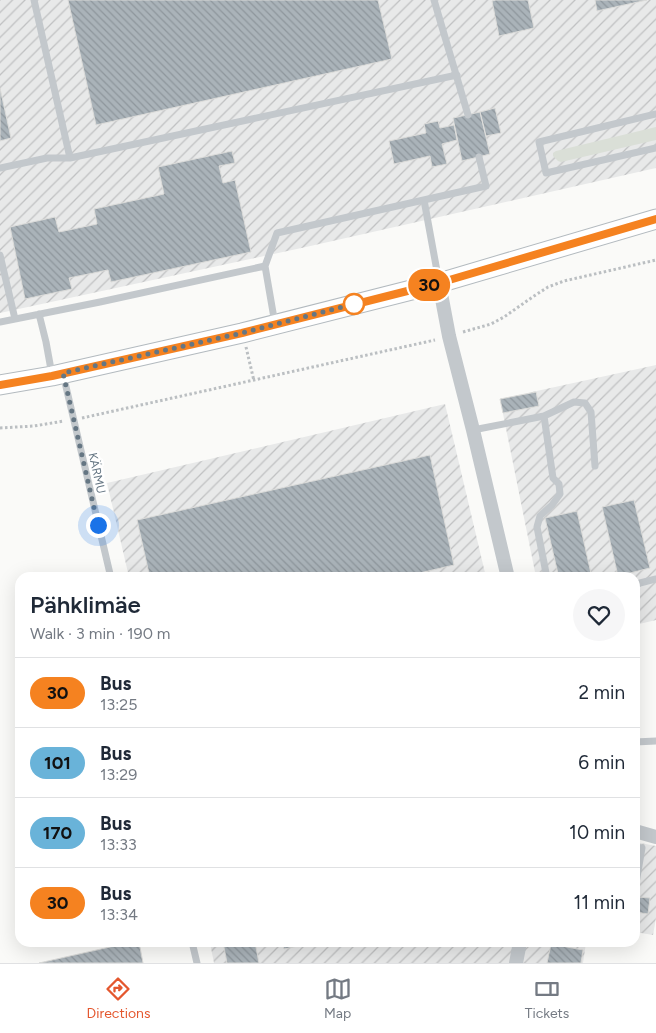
<!DOCTYPE html>
<html lang="en">
<head>
<meta charset="utf-8">
<style>
	:root { --surface:#fff; --page:#f6f6f7; --text:#1f2937; --muted:#747a83; --line:#e0e1e3; --accent:#e4572e }
	body { margin:0; font-family:Figtree,sans-serif; background:var(--page); color:var(--text); height:100vh; display:flex; flex-direction:column; font-size:19px; white-space:nowrap }
	* { box-sizing:border-box; margin:0 }
	p { font-size:16px; color:var(--muted) }
	.icon { flex:none; width:28px; height:28px; fill:none; stroke:currentColor; stroke-width:2; stroke-linecap:round; stroke-linejoin:round }
	.map { position:relative; flex:1; overflow:hidden }
	.drawer { position:absolute; left:15px; top:572px; width:625px; height:375px; display:flex; flex-direction:column; background:var(--surface); border-radius:15px; box-shadow:0 5px 20px #0002 }
	.drawer>* { flex:none }
	.badge { padding:0 10px; border-radius:16px; font-size:18px; line-height:32px }
	.you { position:absolute; width:25px; height:25px; margin:-12px; border:4px solid #fff; border-radius:50%; background:#1a73e8; box-shadow:0 0 0 8px #1a73e833 }
	.map>.badge { position:absolute; translate:-50% -50%; box-shadow:0 0 0 2px #fff }
	.round { display:grid; place-items:center; flex:none; width:52px; height:52px; border-radius:26px; background:var(--page) }
	.overview { display:flex; align-items:center; justify-content:space-between; height:85px; padding:0 15px }
	h1 { font-size:24px; font-weight:600; line-height:38px }
	ul { padding:0; list-style:none }
	li { display:flex; align-items:center; gap:15px; height:70px; padding:0 15px; border-top:1px solid var(--line) }
	li div { flex:1 }
	li b { display:block; font-size:19px }
	li em { font-style:normal }
	li .badge { min-width:55px; font-weight:700; text-align:center }
	.tab-bar { display:flex; justify-content:space-around; align-items:center; height:70px; border-top:1px solid var(--line); background:var(--surface); font-size:14px; color:var(--muted) }
	.tab-bar a { display:grid; justify-items:center; gap:2px }
	.tab-bar .active { color:var(--accent) }
	.map>svg:first-child { display:block }
	.industrial { fill:url(#industrial-furrows) }
	.green { fill:#dadfd7 }
	.building { fill:url(#building-back-hatch); stroke:#dcdcda }
	.lines { fill:none; stroke-linecap:round; stroke-linejoin:round }
	.secondary-casing { stroke:#b3babf; stroke-width:21 }
	.path { stroke:#bbbfc2; stroke-width:3; stroke-dasharray:2.5 2.5; stroke-linecap:butt }
	.service { stroke:#c3c8cc; stroke-width:7 }
	.minor { stroke:#c3c8cc; stroke-width:14 }
	.secondary { stroke:#fff; stroke-width:19 }
	.line-casing { stroke:#fff; stroke-width:11 }
	.line { stroke:#f58220; stroke-width:8 }
	.walk { stroke:#657683; stroke-width:5; stroke-dasharray:0 9 }
	.stop-dot { fill:#fff; stroke:#f58220; stroke-width:2.5 }
	.labels { text-anchor:middle; dominant-baseline:central; stroke-width:5; stroke-linejoin:round; paint-order:stroke }
	.street-label { font-size:12px; fill:#657683; stroke:#fff }
</style>
</head>
<body>
<div class="map">
<svg width="656" height="963" viewBox="0 0 656 963">
	<defs>
		<pattern id="industrial-furrows" width="10" height="10" patternUnits="userSpaceOnUse" patternTransform="scale(1.25)"><rect width="10" height="10" fill="#e8e9e9"/><path d="M-1 1l2-2M0 10L10 0M9 11l2-2" fill="none" stroke="#c0c1c2"/></pattern>
		<pattern id="building-back-hatch" width="6" height="6" patternUnits="userSpaceOnUse" patternTransform="scale(1.25)"><rect width="6" height="6" fill="#aab3b9"/><path d="M-1 5l2 2M0 0l6 6M5-1l2 2" fill="none" stroke="#8e969c"/></pattern>
	</defs>
	<rect width="100%" height="100%" fill="#fafaf8"/>
	<path class="industrial" d="M0 0H656V168L306 247 0 313Z
		M656 365V620L635 625V578L536 577 500 399Z
		M445 404 486 577H129L107 483Z
		M635 842 656 846V918L653 935 635 932Z
		M210 943H586L583 963H214Z"/>
	<path class="green" d="M656 127V140L561 162 558 161 553 156V153L556 151Z"/>
	<path class="building" d="M68 0H378L392 59 96 125Z
		M496 0H528L534 28 499 36 492 1Z
		M595 0H647L597 11Z
		M0 88 11 138 0 141Z
		M495 108 501 133 486 136 480 112Z
		M480 112 490 154 462 161 453 118Z
		M438 121 440 128 454 125 457 140 442 144 447 164 432 167 430 156 394 164 389 141 426 133 424 124Z
		M232 151 235 163 219 166 223 183 235 180 251 252 111 282 108 270 69 278 72 289 25 299 10 227 55 217 59 232 97 224 94 209 164 194 158 167Z
		M536 392 539 406 503 413 500 399Z
		M430 455 454 565 398 578H150L137 520Z
		M634 500 650 568 618 576 602 507Z
		M577 511 592 578H559L545 518Z
		M638 897 650 898 648 914 636 912Z
		M132 942H139L143 963H39Z
		M223 942H255L259 963H227Z
		M297 942 298 946 284 949 282 943Z
		M551 944 583 950 581 963H547Z"/>
	<g class="lines">
		<g class="secondary-casing">
			<path id="secondary" d="M0 385 52 376 242 333 439 283 656 219"/>
		</g>
		<path class="path" d="M463 332 491 324 504 317 534 296 548 287 564 281 656 260
			M246 347 254 381
			M82 418 435 340
			M0 428 34 426 64 421"/>
		<path class="service" d="M34 0 70 158 457 75
			M434 0 468 115
			M656 114 539 142 546 173 656 148
			M0 168 47 158H70
			M424 200 439 282
			M0 255 15 319
			M39 314 46 342 52 375
			M0 322 100 302 265 266
			M275 324 265 266 277 233 486 186 479 157
			M63 374 111 578
			M544 416 574 402 585 403 591 412 595 466
			M473 430 544 416 553 478 559 484 560 494 552 505 540 516 537 527 547 578
			M635 586 640 583 656 579
			M635 742 656 741
			M635 847 642 848 635 889
			M192 942 197 963"/>
		<path class="minor" d="M439 283 449 336 473 430 508 578
			M635 831 656 837
			M516 963 520 942"/>
		<use href="#secondary" class="secondary"/>
	</g>
	<g class="lines">
		<g class="line-casing">
			<path id="line" d="M0 385 52 376 242 333 439 283 656 219"/>
		</g>
		<use href="#line" class="line"/>
		<path class="walk" d="M98 525 63 373 242 333 354 304"/>
	</g>
	<circle class="stop-dot" cx="354" cy="304" r="10"/>
	<g class="labels">
		<g class="street-label">
			<text transform="translate(97 473) rotate(77)">KÄRMU</text>
		</g>
	</g>
</svg>
<div class="you" style="left:98px;top:525px"></div>
<b class="badge" style="left:429px;top:285px;background:#f58220;color:#111">30</b>
<section class="drawer">
<div class="overview"><div><h1>Pähklimäe</h1><p>Walk · 3 min · 190 m</p></div><a class="round"><svg class="icon" aria-label="heart" viewBox="0 0 24 24"><path d="M12 20l-8-8c-3-5 5-10 8-4 3-6 11-1 8 4z"/></svg></a></div>
<ul>
<li><span class="badge" style="background:#f58220;color:#111">30</span><div><b>Bus</b><p>13:25</p></div><em>2 min</em></li>
<li><span class="badge" style="background:#69b3d9;color:#111">101</span><div><b>Bus</b><p>13:29</p></div><em>6 min</em></li>
<li><span class="badge" style="background:#69b3d9;color:#111">170</span><div><b>Bus</b><p>13:33</p></div><em>10 min</em></li>
<li><span class="badge" style="background:#f58220;color:#111">30</span><div><b>Bus</b><p>13:34</p></div><em>11 min</em></li>
</ul>
</section>
</div>
<nav class="tab-bar">
<a class="active"><svg class="icon" aria-label="directions" viewBox="0 0 24 24"><path d="M12 3l9 9-9 9-9-9zM9 14v-3h6M13 9l2 2-2 2"/></svg>Directions</a>
<a><svg class="icon" aria-label="map" viewBox="0 0 24 24"><path d="M3 6l6-2 6 2 6-2v14l-6 2-6-2-6 2zM9 4v14M15 6v14"/></svg>Map</a>
<a><svg class="icon" aria-label="tickets" viewBox="0 0 24 24"><path d="M3 7h18v10H3zM15 7v10"/></svg>Tickets</a>
</nav>
</body>
</html>
